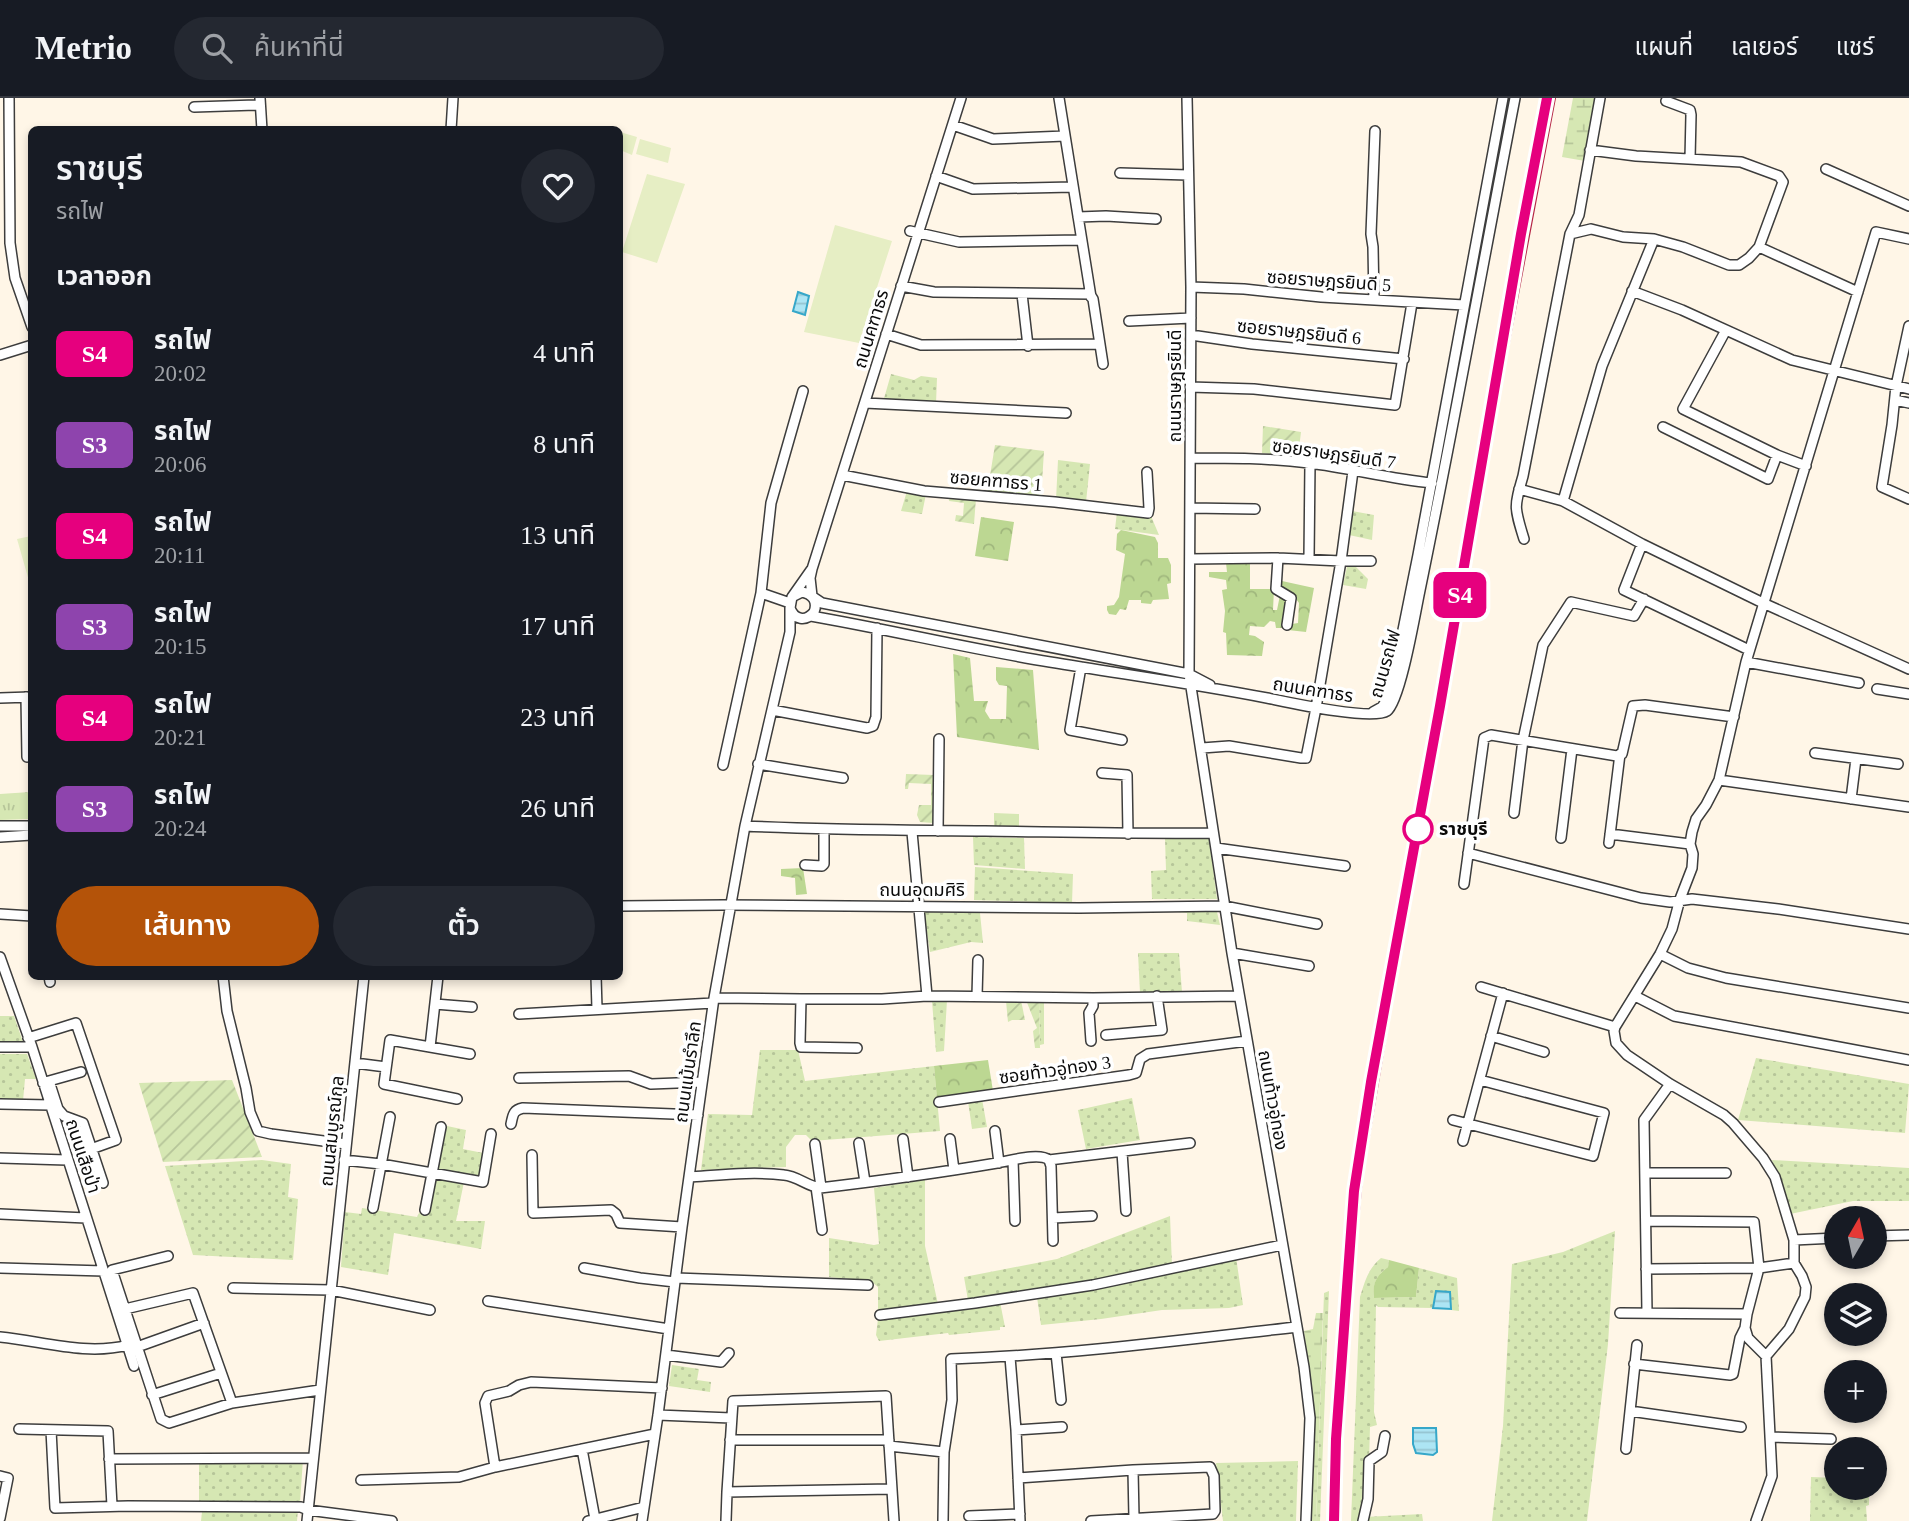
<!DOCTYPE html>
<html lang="th">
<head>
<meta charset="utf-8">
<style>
	:root { --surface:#171b24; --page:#242831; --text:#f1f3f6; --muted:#9ea1a6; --line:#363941; --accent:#b45309 }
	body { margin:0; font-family:"Times New Roman","Noto Sans Thai",serif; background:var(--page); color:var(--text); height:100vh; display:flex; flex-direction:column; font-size:26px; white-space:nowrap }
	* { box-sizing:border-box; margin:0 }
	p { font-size:23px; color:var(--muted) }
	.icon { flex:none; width:38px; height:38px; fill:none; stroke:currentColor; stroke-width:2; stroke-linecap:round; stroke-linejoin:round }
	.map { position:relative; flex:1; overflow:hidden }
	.details { position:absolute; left:28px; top:28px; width:595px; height:854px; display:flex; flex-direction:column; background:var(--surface); border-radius:10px; box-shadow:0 4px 10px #0003 }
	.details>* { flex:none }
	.badge { padding:0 14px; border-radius:10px; font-size:24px; line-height:46px }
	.needle { width:46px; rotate:9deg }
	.controls { position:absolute; left:1824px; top:1108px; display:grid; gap:14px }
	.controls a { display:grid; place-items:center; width:63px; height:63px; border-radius:50%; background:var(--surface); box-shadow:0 4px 10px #0003; font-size:35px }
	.map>.badge { position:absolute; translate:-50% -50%; box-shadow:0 0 0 4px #fff }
	h2 { padding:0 28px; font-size:26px; line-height:63px }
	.round { display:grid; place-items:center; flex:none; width:74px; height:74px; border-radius:37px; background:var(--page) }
	.headline { display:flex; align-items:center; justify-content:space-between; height:119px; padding:0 28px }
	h1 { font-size:33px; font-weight:600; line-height:52px }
	.primary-button { display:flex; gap:14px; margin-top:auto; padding:14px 28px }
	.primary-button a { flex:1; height:80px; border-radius:42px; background:var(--accent); color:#fff; font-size:28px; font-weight:600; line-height:80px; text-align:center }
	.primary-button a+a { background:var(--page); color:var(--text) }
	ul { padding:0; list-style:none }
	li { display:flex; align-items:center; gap:21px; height:91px; padding:0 28px }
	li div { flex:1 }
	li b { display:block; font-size:26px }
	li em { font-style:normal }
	li .badge { min-width:77px; font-weight:700; text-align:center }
	header { display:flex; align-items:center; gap:42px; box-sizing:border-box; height:98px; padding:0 35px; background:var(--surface); border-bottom:2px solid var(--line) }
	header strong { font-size:33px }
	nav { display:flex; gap:38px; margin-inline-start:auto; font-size:24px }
	.search { width:490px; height:63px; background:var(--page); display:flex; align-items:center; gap:18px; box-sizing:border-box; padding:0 24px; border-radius:38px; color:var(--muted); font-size:26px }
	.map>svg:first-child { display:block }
	.grass { fill:url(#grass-dots) }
	.forest { fill:url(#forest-crowns) }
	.wetland { fill:url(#wetland-marsh) }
	.park { fill:url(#park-tufts) }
	.garden { fill:url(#garden-furrows) }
	.pitch { fill:#e6eec4 }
	.water { fill:url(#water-rules); stroke:#36a7c9; stroke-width:2 }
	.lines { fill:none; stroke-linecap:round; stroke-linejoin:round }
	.minor-casing { stroke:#3d3d3d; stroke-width:12 }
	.minor { stroke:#fff; stroke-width:9 }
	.rail { stroke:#b52645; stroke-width:2 }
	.line-casing { stroke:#fff; stroke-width:16 }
	.line { stroke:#e6007e; stroke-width:10 }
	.stop-dot { fill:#fff; stroke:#e6007e; stroke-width:3.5 }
	.labels { text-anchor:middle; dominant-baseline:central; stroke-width:7; stroke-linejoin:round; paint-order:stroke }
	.street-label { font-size:18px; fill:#0a0a0a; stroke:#fff }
	.stop-label { font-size:18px; font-weight:bold; fill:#0a0a0a; stroke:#fff; text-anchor:start }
</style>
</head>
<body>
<header>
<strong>Metrio</strong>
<div class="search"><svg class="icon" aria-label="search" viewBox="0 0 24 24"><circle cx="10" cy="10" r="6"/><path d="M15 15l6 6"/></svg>ค้นหาที่นี่</div>
<nav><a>แผนที่</a><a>เลเยอร์</a><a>แชร์</a></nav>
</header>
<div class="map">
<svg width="1909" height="1423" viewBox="0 0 1909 1423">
	<defs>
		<pattern id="grass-dots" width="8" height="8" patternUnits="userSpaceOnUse" patternTransform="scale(1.75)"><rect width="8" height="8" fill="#d6e7b3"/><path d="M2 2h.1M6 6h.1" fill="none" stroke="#b6c599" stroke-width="1.8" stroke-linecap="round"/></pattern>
		<pattern id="forest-crowns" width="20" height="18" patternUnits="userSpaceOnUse" patternTransform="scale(1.75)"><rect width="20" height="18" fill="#bcd792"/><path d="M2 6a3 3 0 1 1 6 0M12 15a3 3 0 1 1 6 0" fill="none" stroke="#a0b77d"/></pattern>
		<pattern id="wetland-marsh" width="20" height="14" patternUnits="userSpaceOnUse" patternTransform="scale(1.75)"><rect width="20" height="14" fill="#d6e7b3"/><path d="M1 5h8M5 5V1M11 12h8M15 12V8" fill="none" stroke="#b6c599"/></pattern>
		<pattern id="park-tufts" width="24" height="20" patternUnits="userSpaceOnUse" patternTransform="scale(1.75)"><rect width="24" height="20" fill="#d6e7b3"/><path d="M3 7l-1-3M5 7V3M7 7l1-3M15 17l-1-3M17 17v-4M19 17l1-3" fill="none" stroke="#b6c599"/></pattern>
		<pattern id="garden-furrows" width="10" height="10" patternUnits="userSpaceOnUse" patternTransform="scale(1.75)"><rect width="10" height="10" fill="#d6e7b3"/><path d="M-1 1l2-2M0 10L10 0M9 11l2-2" fill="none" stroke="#b6c599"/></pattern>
		<pattern id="water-rules" width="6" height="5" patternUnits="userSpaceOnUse" patternTransform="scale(1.75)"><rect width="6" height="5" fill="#ade5f4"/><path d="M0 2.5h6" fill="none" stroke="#94c3d0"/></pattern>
	</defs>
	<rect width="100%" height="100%" fill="#fff6e7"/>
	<path class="grass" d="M891 276 914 282 921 278 937 280 936 306 883 304Z
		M1058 362 1090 366 1086 404 1056 402Z
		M907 393 926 396 922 416 901 413Z
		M1352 413 1374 417 1372 442 1349 437Z
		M1117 414 1151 418 1159 437 1115 431Z
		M1355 468 1368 481 1366 491 1343 487 1347 469Z
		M973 739 1024 740 1025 771 974 767Z
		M1209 740 1217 801H1152L1151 773 1166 772 1165 741Z
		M975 769 1073 776 1072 805 974 802Z
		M924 814 980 815 983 845 971 844 930 854Z
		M1178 814H1217L1220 827 1187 823V815Z
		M1138 855H1179L1182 894 1140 895Z
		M947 902 944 953 936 954 932 903Z
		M1039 902H1061L1062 905H1044V946L1040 947Z
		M0 918H14L24 947H0Z
		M760 952H798L805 983 934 968 940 1033 812 1043 806 1037H795L786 1049V1069L701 1072 708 1016 752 1017Z
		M0 956H27L36 981H25L23 1003H0Z
		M1756 960 1909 986 1905 1035 1738 1022Z
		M1132 1000 1140 1042 1086 1051 1078 1012Z
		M982 1001 987 1029 972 1031 968 1003Z
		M447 1028 466 1032 463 1051 483 1055 480 1078 438 1071Z
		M262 1062 291 1066 288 1099 298 1101 293 1162 193 1157 165 1068Z
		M1772 1062 1909 1070V1103H1853L1790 1116Z
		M435 1079 464 1084 456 1123H485L481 1151 394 1135 388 1177 341 1169 345 1114 361 1116 362 1110 417 1119 419 1115 429 1116Z
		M925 1082V1148L938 1206 878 1214V1189L871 1183 829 1179V1140L874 1147 879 1146 874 1090Z
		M1170 1118 1172 1167 1086 1184 968 1202 964 1179 1057 1161Z
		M1615 1133 1608 1246 1587 1423H1492L1503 1328 1512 1166 1563 1154Z
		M1236 1159 1243 1207 1229 1210 1162 1212 1101 1221 1041 1227 1037 1199Z
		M1381 1160 1389 1162 1388 1169C1377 1177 1372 1186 1374 1200L1416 1199 1419 1170 1457 1180 1459 1213 1451 1212 1450 1194 1436 1193 1433 1210 1378 1209 1376 1207 1374 1314 1377 1327 1370 1329 1369 1365H1374L1371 1407 1361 1423H1351L1360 1199C1365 1183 1368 1171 1381 1160Z
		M1329 1193 1320 1423H1316L1324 1195Z
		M1000 1204 1005 1229H1000V1232L949 1237 948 1235 879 1243 876 1237 878 1221Z
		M672 1267 699 1271 697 1282 711 1284 710 1294 669 1288Z
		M303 1361 300 1405H199V1363Z
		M1298 1363 1296 1423H1223L1216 1365Z
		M1811 1379 1836 1380V1390H1852V1397L1869 1398V1407L1866 1408 1867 1423H1810Z
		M298 1412 297 1423H201L202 1414Z
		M1422 1416 1423 1423H1365V1419Z"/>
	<path class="forest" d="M981 419 1014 424 1008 463 975 458Z
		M1121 432 1155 439 1158 445V460H1168L1171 467V485L1167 486 1169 501 1153 502 1151 506 1141 505V502H1129L1126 512 1120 511 1116 517 1109 516 1107 512V508L1114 507 1119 499 1125 456 1116 452 1117 436Z
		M1226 465H1250V491H1274L1273 512H1277L1280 497 1287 502 1283 526 1284 530H1276L1275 524 1270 523 1264 529 1250 528 1249 537 1255 538 1264 544 1262 558 1227 557 1226 535 1223 534 1225 513 1222 492 1227 491 1226 482 1209 479V474H1227Z
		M1282 483 1314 490 1306 534 1288 532 1292 526 1298 525 1299 505 1294 498 1280 489Z
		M953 556 970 560 974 603H988L985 613 990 621H1006L1007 588 999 587 996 582V569L1033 572 1039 652 957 639Z
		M803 770 807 796 796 797 795 780 781 778V771Z
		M988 962 993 993 937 1001 934 968Z
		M1389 1162 1419 1170 1416 1199 1374 1200C1372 1186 1376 1178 1388 1169Z"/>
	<path class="wetland" d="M1573 0H1597L1585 63 1562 59Z
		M1316 1215H1323L1316 1423H1311L1313 1304 1304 1233 1313 1231Z"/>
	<path class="park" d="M30 694 31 721 0 722V696Z
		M994 715 1019 716V728H994Z"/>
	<path class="garden" d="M1263 328 1301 334 1298 359 1262 355Z
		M995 347 1044 353 1041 401 1011 395 1000 397 999 395 987 396Z
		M950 398 976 400 974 426 955 423 956 417 963 418 964 405 949 403Z
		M906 676 934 677 933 725 920 724 917 717 919 707H931V686L909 685 908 691H905Z
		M1021 902 1025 922H1012L1008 924 1006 903Z
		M1026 902H1039L1040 950H1035L1033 933 1037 930Z
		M232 982 262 1059 163 1064 139 985Z"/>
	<path class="pitch" d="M620 34 637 39 632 57 620 52Z
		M640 41 671 50 668 65 636 56Z
		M647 76 685 86 657 165 622 154Z
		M835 127 892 143 859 245 804 234Z
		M31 438H32L31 490 17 441Z"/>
	<path class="water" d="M798 194 809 198 805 217 793 213Z
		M1436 1193 1450 1194 1451 1211 1433 1210Z
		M1413 1330H1436L1437 1354 1433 1357 1416 1355 1413 1346Z"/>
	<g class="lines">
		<g class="minor-casing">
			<path id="minor" d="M9 0 10 145 15 180 32 229
				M260 0 262 32
				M1059 0 1091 199
				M1187 0 1191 189 1189 576 1232 855 1304 1269 1310 1320 1306 1423
				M1666 3 1690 12 1691 17 1690 61
				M194 9 260 7
				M953 27 993 41 1065 38
				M451 32 453 0
				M1826 71 1909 108
				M1120 75 1188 77
				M936 78 973 91 1073 89
				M1078 119 1106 118 1156 121
				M910 133 959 144 1081 142
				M1570 136 1591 131 1623 139 1654 141 1683 149 1729 167H1739L1749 160 1759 149 1783 84 1779 78 1741 64 1636 58 1590 52
				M1759 149 1858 194
				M901 188 934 194 1090 196 1093 201 1103 266
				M1191 189 1244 191 1321 199 1464 207
				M1632 193 1682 212 1792 262 1909 291
				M1022 196 1028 248
				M1374 202 1373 149 1371 136 1375 33
				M1129 223 1191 220
				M1909 228 1896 288 1892 327 1882 389 1909 401
				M1726 232 1683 311 1777 357 1806 368
				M886 236 921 247 1099 246
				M1191 237 1252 246 1404 261
				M0 257 32 247
				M1190 289 1254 291 1395 307 1412 205
				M1895 302 1909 305
				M865 305 1066 315
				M1663 329 1768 381 1777 357
				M1190 360C1230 360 1270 360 1309 365 1350 370 1390 381 1432 385
				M1353 373 1341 463H1371
				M842 377 924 393 1055 404 1148 415 1149 410 1147 374
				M1519 391 1563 403 1642 446 1763 505 1909 571
				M1563 403 1602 268 1654 141
				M1190 410 1255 411
				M1524 441C1514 409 1514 409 1523 378L1570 136 1579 117 1600 0
				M1642 446 1624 492 1749 552
				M1278 460 1276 491 1291 500 1287 527
				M1190 461 1278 460 1341 463 1316 610 1306 660H1301L1229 648 1202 650
				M1309 461 1310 365
				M761 495 790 505
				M812 498 810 480 812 471 961 0
				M792 499 802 494C813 496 818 504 814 514 806 524 794 522 790 510L792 499 811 472
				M813 499 822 505 1189 576 1210 587
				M811 518C891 532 970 551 1050 564 1122 576 1195 586 1267 600 1287 604 1372 623 1387 613 1400 604 1415 517 1419 497 1453 332 1483 166 1515 0
				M1746 564 1859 585
				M1081 569 1070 632 1122 642
				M1877 591 1909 596
				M26 599 27 659
				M0 600 30 599
				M772 612 867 630 873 628 876 619 877 530
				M1373 614 1382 609 1390 597 1418 457 1503 0
				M1815 655 1898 666
				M758 666 843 680
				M723 667 761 495 771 405 803 293
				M1102 675 1127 677 1128 736
				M1719 682 1909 709
				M1851 701 1856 661
				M1514 715 1523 642 1543 547 1571 504 1634 518 1644 501
				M0 728H32
				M745 728C825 732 905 732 985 733 1061 734 1137 736 1213 735
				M938 733 939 641
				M912 734 927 898
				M1610 736 1690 746
				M0 739 32 737
				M1561 740 1572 651
				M1609 745 1620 656
				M1216 750 1345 768
				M1468 755 1641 800 1670 804 1692 801 1778 811 1909 831
				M805 767 822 768 824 766V732
				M1464 786 1484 640 1491 637 1617 658 1622 656 1633 608 1645 607 1734 619
				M620 808 723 807 1079 810 1224 808 1317 826
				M0 816 32 818
				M1232 855 1309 868
				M1660 856 1688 870 1726 880 1909 910
				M0 859 32 949 134 1268
				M49 878 50 884
				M223 878 227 913 246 990 250 1014 258 1033 271 1036 346 1046
				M596 878 597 911
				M1481 889 1615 929
				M977 898 978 862
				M1635 898 1674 918 1909 962
				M714 900 801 901H882L927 898 1093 900 1239 898
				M801 901 800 945 801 949 857 950
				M435 906 472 909
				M519 916 713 905
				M1106 937 1162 932 1157 898
				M1491 938 1544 954
				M28 940 76 925 116 1042 91 1051
				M1091 943 1089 915 1093 908V900
				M0 949H32
				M430 949 438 878
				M355 965 386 969
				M519 980 629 978 651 986 702 984
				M49 983 81 974
				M43 985 49 983 58 1011 64 1018 83 1025 103 1085
				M457 1001 384 986 390 942 470 956
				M939 1004 1129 977 1136 975 1140 961 1148 956 1247 943
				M0 1006 50 1007
				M1453 1022 1593 1058 1604 1015 1480 982
				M511 1026C513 1017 513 1012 523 1010L698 1017
				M995 1033 999 1065
				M903 1041 908 1079
				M950 1041 954 1072
				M1463 1043 1503 895
				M859 1045 865 1084
				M815 1046 821 1089
				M1122 1054 1126 1113
				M532 1057 533 1115 611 1112 616 1116 620 1125 682 1129
				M0 1060 67 1062
				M344 1062 381 1066 483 1084 491 1036
				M1013 1062 1015 1123
				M1049 1062 1051 1068 1053 1143
				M1645 1075H1726
				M689 1079C720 1077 753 1073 784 1077 797 1078 807 1088 820 1090 879 1083 938 1075 997 1065 1010 1063 1039 1054 1049 1062L1190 1045
				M816 1089 822 1132
				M373 1110 390 1019
				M425 1112 441 1029
				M0 1116 86 1120
				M1053 1120 1092 1118
				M1646 1123 1754 1124 1759 1170 1747 1216 1745 1230 1748 1240 1766 1258 1772 1378 1756 1423
				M1874 1138 1909 1137
				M1794 1142 1836 1140
				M168 1158 112 1172 161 1321 169 1325 232 1305 320 1292
				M0 1170 104 1173
				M584 1170 640 1180 675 1184
				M1646 1171 1759 1170 1794 1165
				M676 1180 868 1187
				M233 1190 331 1192 430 1212
				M488 1203 669 1231
				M125 1211 193 1195 232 1305
				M1647 1214 1644 1022 1670 986
				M1620 1215 1747 1216
				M880 1217 975 1205 1093 1187 1282 1147
				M0 1239C42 1243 86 1258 128 1247
				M137 1249 204 1225
				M1056 1255 1061 1302
				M666 1257 721 1264 729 1255
				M1766 1258 1789 1231 1805 1199 1806 1189 1802 1178 1794 1165V1142L1775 1079 1763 1060 1733 1025 1724 1017 1670 986 1627 957 1616 945 1614 933 1615 929 1660 856 1672 831 1680 801 1692 770 1693 756 1690 746 1692 734 1696 721 1706 707 1719 682 1746 564 1876 134 1909 141
				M1010 1259 1016 1332 1020 1423
				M1634 1266 1730 1277 1733 1276 1740 1240 1745 1230
				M152 1297 221 1275
				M1630 1313 1741 1329
				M658 1317 731 1320
				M19 1331 108 1333 112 1408
				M51 1332 55 1410 128 1408 301 1409 308 1412 392 1423
				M1016 1332 1062 1329
				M1770 1339 1831 1341
				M730 1342H889
				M889 1348 944 1354
				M582 1351 595 1421
				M1626 1351 1637 1247
				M109 1361 313 1360
				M495 1369 485 1305 488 1298 509 1293 519 1287 531 1284 662 1290
				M1133 1372 1134 1420
				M0 1378 8 1380 0 1420
				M1018 1380 1133 1372 1210 1369 1214 1378 1215 1413 1213 1416 1091 1423
				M361 1382 459 1379 495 1369 655 1336
				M727 1394 892 1391
				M969 1418 1020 1416
				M307 1423 364 878
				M588 1423 644 1409
				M642 1423 658 1317 682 1129 714 900 745 728 790 534V510
				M726 1423 727 1394 733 1303 886 1298 894 1423
				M943 1423 944 1354 952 1302 951 1261C1067 1257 1182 1242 1297 1229
				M1363 1423 1368 1401 1369 1363 1382 1354 1385 1338"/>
		</g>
		<use href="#minor" class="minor"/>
		<path class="rail" d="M1340 1423 1342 1336 1353 1179 1362 1080 1409 800 1489 350 1555 0"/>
	</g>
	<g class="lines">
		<g class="line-casing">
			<path id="line" d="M1334 1423 1336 1341 1354 1093 1371 984 1440 608 1521 136 1547 0"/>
		</g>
		<use href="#line" class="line"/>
	</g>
	<circle class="stop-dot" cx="1418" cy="731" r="14"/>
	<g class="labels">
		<g class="street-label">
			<text transform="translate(1329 183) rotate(4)">ซอยราษฎรยินดี 5</text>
			<text transform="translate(871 231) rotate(-73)">ถนนคฑาธร</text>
			<text transform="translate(1299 234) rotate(6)">ซอยราษฎรยินดี 6</text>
			<text transform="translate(1175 288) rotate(-90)">ถนนราษฎรยินดี</text>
			<text transform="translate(1334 356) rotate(8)">ซอยราษฎรยินดี 7</text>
			<text transform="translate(996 383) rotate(5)">ซอยคฑาธร 1</text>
			<text transform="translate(1385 566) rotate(-74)">ถนนรถไฟ</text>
			<text transform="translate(1313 592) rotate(9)">ถนนคฑาธร</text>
			<text x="922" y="792">ถนนอุดมศิริ</text>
			<text transform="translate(1055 972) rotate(-8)">ซอยท้าวอู่ทอง 3</text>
			<text transform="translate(688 974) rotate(-82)">ถนนแม้นรำลึก</text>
			<text transform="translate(1273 1002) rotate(80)">ถนนท้าวอู่ทอง</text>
			<text transform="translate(332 1033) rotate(-84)">ถนนสมบูรณ์กูล</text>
			<text transform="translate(83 1058) rotate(72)">ถนนเสือป่า</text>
		</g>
		<g class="stop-label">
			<text x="1439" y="731">ราชบุรี</text>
		</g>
	</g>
</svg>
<div class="controls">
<a><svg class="needle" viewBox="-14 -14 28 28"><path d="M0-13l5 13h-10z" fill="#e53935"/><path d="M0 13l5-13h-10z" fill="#9ea1a6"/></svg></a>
<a><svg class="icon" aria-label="layers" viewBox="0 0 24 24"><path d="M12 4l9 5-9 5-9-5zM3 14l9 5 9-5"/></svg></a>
<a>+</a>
<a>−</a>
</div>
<b class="badge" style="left:1460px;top:497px;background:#e6007e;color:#fff">S4</b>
<section class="details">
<div class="headline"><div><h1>ราชบุรี</h1><p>รถไฟ</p></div><a class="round"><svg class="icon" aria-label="heart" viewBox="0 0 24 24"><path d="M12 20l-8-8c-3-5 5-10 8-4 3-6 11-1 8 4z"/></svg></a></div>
<h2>เวลาออก</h2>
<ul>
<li><span class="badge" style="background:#e6007e;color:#fff">S4</span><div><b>รถไฟ</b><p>20:02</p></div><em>4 นาที</em></li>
<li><span class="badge" style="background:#8e44ad;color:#fff">S3</span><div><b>รถไฟ</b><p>20:06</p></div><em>8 นาที</em></li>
<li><span class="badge" style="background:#e6007e;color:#fff">S4</span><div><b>รถไฟ</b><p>20:11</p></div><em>13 นาที</em></li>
<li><span class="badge" style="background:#8e44ad;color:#fff">S3</span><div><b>รถไฟ</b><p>20:15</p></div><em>17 นาที</em></li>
<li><span class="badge" style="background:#e6007e;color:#fff">S4</span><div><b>รถไฟ</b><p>20:21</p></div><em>23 นาที</em></li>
<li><span class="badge" style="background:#8e44ad;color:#fff">S3</span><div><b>รถไฟ</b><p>20:24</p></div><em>26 นาที</em></li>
</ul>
<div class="primary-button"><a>เส้นทาง</a><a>ตั๋ว</a></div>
</section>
</div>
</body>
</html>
